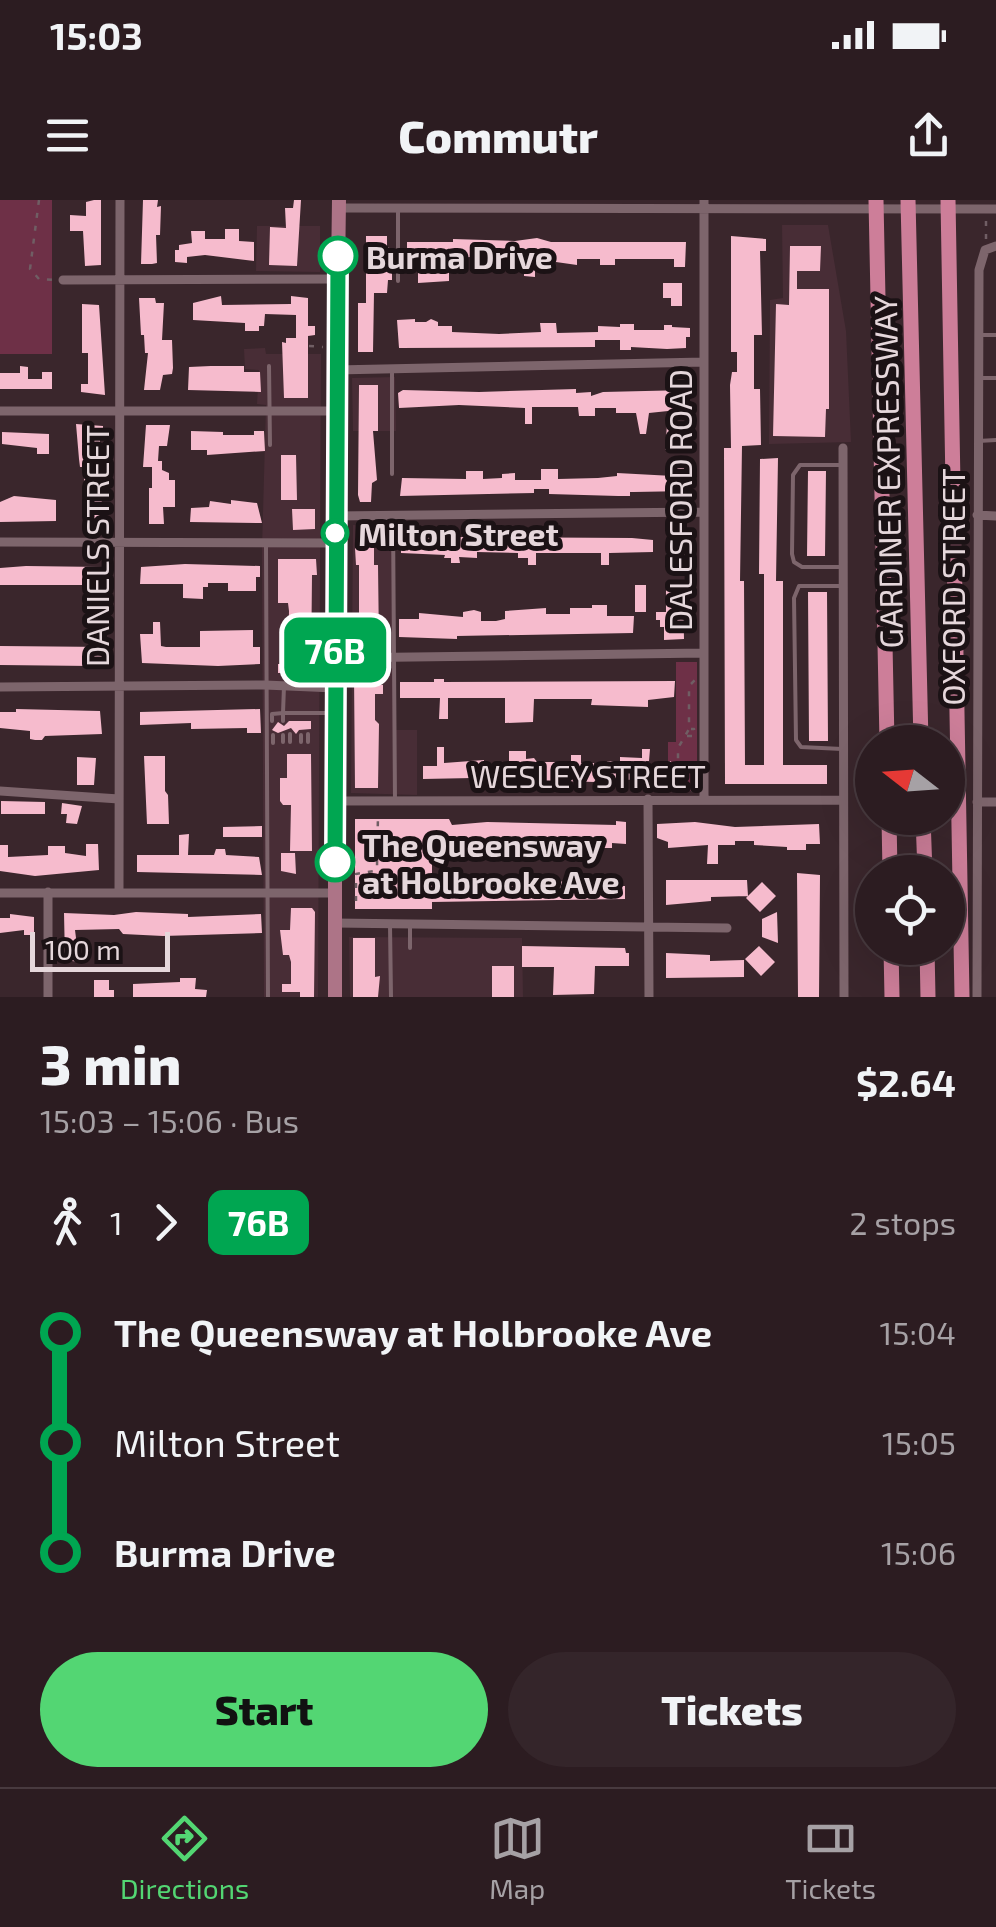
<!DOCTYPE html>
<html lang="en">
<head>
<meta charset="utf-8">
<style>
	:root { --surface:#2c1c21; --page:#34252a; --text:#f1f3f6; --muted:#a6a1a5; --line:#483a3f; --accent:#53d673 }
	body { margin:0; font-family:"Exo 2",sans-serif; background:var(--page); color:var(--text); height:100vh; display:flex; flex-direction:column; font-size:38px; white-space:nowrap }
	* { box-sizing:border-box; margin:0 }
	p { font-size:32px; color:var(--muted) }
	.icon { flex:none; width:55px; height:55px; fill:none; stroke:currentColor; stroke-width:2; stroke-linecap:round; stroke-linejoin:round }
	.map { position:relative; height:797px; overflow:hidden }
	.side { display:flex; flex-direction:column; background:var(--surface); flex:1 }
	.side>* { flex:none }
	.badge { padding:0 20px; border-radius:15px; font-size:35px; line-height:65px }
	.needle { width:65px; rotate:287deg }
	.fabs { position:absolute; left:855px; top:525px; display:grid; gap:20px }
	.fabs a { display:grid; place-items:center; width:110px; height:110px; border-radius:50%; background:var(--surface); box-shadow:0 10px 40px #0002,0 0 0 2px var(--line); font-size:50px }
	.scale { position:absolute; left:30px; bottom:25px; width:140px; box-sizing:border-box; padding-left:10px; border:5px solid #e5d7db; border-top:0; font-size:28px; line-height:35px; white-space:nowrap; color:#e5d7db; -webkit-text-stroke:8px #1b1215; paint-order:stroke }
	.map>.badge { position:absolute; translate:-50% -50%; box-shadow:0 0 0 5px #fff }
	.legs { display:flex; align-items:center; gap:15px; height:110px; padding:0 40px; font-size:32px }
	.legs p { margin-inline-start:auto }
	.summary { display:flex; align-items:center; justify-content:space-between; height:170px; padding:0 40px }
	h1 { font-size:55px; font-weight:800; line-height:75px }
	.cta { display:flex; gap:20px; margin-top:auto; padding:20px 40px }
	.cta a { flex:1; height:115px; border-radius:60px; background:var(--accent); color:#111; font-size:40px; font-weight:800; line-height:115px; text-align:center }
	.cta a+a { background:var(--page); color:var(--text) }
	ul { padding:0 40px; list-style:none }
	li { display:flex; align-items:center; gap:35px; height:110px; font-size:38px }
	li i { display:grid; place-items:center; width:15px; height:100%; margin:0 12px; background:currentColor }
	li i::after { content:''; width:25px; height:25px; margin:-12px; border:8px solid; border-radius:50%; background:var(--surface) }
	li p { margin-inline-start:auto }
	li:first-child i { background:linear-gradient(#0000 50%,currentColor 0) }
	li:last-child i { background:linear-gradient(currentColor 50%,#0000 0) }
	.status { display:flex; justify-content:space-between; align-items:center; height:70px; padding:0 50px; background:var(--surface); direction:ltr }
	.status svg { height:28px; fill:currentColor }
	header { display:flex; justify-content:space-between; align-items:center; height:130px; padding:0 40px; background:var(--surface); font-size:45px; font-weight:800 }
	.tab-bar { display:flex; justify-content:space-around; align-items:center; height:140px; border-top:2px solid var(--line); background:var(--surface); font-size:28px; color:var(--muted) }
	.tab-bar a { display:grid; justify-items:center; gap:5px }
	.tab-bar .current { color:var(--accent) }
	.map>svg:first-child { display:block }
	.built { fill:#482d36 }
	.green { fill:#6e3047 }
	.building { fill:#f6bbcd }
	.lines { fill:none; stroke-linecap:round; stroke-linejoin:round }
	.path { stroke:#705e64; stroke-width:2.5; stroke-dasharray:5 8; stroke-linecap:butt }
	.lane { stroke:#7d656c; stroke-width:4 }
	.street { stroke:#7d656c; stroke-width:9 }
	.primary { stroke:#ad7487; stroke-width:14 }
	.highway { stroke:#cd7e99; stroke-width:15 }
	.line-1-casing { stroke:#fff; stroke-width:22 }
	.line-1 { stroke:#00a651; stroke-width:15 }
	.stop-1-dot { fill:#fff; stroke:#00a651; stroke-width:5 }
	.labels { text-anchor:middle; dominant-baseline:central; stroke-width:10; stroke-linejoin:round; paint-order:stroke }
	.stop-label { font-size:32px; font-weight:bold; fill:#e5d7db; stroke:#1b1215; text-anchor:start }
	.street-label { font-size:32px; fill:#e5d7db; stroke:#1b1215 }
</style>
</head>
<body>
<div class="status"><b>15:03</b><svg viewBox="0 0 49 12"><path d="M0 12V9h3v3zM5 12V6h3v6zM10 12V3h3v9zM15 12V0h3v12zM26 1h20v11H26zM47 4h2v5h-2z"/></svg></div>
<header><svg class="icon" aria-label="menu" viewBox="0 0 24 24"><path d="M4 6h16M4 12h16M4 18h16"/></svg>Commutr<svg class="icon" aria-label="share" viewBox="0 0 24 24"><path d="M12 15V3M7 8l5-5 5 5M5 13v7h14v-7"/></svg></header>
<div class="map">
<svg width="996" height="797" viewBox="0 0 996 797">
	<rect width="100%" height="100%" fill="#3a262c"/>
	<path class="built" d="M782 25H828L846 131 851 242 769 244 770 100 783 98Z
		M257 26H320V72L256 71Z
		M265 148 266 154H321L318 797H264L262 349 266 205 257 204 259 170 245 169 244 149Z
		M395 177 396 231H353L352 178Z
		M353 325 394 326 396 530H417V595L351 593Z
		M349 737 522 738 523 797H350Z"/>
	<path class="green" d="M0 0H52V154H0Z
		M676 462H697V591H668V542H676Z"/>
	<path class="building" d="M94 0H101V65L85 66 83 31H70V15L86 16V2Z
		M143 0H158L157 7 161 6 160 35H156L157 63 152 64H141Z
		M294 0H301L297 66 269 65 270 27 286 28 285 8H293Z
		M225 29H239V41L254 42V61L205 55 187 57V63L175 62V50H179V45L192 43 191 31H205V39H225Z
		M366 36H387V47L392 49V80H388L387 93H374L373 152H358V103H366Z
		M731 36 766 39V51H760L762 135H754V189H760L761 245 742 246 740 381H744L745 565H764V374H759L760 259 778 258 776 381H783V565H827V584H725L724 248H731L730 185 732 172H737V152H731Z
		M537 38 551 42H686L685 67H674V59H615V65H600V59H577V65L535 59V77L524 76V66L496 68 495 54 481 67 471 63V57L449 58V81L418 83V72H429V55H407V42H453V39L515 41Z
		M790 46H821L820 71H797V89H829V209H826L825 237 773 236 776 104 789 105Z
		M663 83H682V106H671V98H663Z
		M221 96 222 105 291 104V96L308 98V126H315V135L308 136V198H284L282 142 286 143V138H296V115L265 114 264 126H259V131H245V123L193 120V103Z
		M139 98H155L156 103H164L162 140H172L173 168 172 174 163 175 160 190H144L148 153H145L144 135H141Z
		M82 104 99 105 105 195 81 192V184H88V153H82Z
		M415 119V122H426L431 119 438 122V126H452V132L499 134 541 132 540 123H556L557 133 598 132V126L620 127V124H634V130H664V125H672V127L690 128V137H686V148L667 149 631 147V150H620V140H595V147L399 148 397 120Z
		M20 166 28 167V179H42V172H52V189H0V173H20Z
		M211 166H244V172H260L261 192 188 190 189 167Z
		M359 185H378V231H373L377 280 372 283 371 302H360L358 295Z
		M576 189V193L591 192V196L603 192 687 190V209L649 213 646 234H640L636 213H616V208H595V216H579L578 207H532V224H525V208L459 205 399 208 398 193 403 190 479 192Z
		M76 224 103 226V237H100V252H103L101 329H84V267H80L79 259Z
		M146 225H170L167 246H159L158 261H162V270L169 273V280H175V307H163L164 324H149V288H152V267H143Z
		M667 225H687V232H682L681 250H665Z
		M191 231 223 232V235H254V231H264L265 251 207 255V250H191Z
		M2 232 49 234V254H37V248L2 244Z
		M281 255H296L297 300H281Z
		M684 264V273H688V291L634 292H630V296H618L549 294V289H534V293L400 296 402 278 466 279V271H483V279L502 278V274L515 273V280H541V269H558V279L598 278 617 276V273L673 276V265Z
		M808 271H826L825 356H807Z
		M14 296 56 300V321L0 322V302Z
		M231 300 257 303 262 323 190 322 191 308 209 307 210 301 231 304Z
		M292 309H315V329L293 330Z
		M359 330H384V347H374V365H378L379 444H359V365H356L355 348H358Z
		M467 337 632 338 653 340V352L609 353V365H601V353H536V365H528V358H518V353L477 352V358L459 357 460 363H451V358H444L445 355 401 353V340L404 338Z
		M666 340H691V369L675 367 673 355H666Z
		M278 359H316L317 375H312L311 473H278V464H288L289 411 288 403H278Z
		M185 364 260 366V377H256V391H228V383H208V387H203V399L183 398V384H140L141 367Z
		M26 366 102 367 106 368V385H0V368Z
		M666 384H681L683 391 684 439 664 440V427H660V420H656V412H666Z
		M635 385H646V412H635Z
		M808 392H827L828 541H809Z
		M592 405H607V416H634L633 433 457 436V439L399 437V419H419V413L463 417V412L474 410 481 412V421H496L505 419V411L546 408V414H570V408H592Z
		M153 422H160L161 446 166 447H200V431L253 430V447H260V464L218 466 142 463 140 434H153Z
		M0 446 107 447V463H91V466L0 465Z
		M354 474H375V484L383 485V494H375V520L379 524 378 588H355Z
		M434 479H444V482L675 481 674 497 648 500V507L591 505 592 499H534L533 522 505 523V498H448V519H439L440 498H400V482H434Z
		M16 509 100 511 102 534 45 536 42 540H35L30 539V531L0 528V512H16Z
		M260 509 261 533H247V528L191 529V523L140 525V512Z
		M289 521H311V529L299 530 296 534 291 528 278 533 272 530 278 522 284 526Z
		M437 547H444V563L484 560V566L509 565V551H526V559L534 558 537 562H571V555H581V563H594L595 582 527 580V577L423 579V566H437Z
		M642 549H650L649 561H646V579L601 581 607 561H620V557L642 558Z
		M287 554H311L312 651H290L291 605H283L280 601V578H287Z
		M144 556H165V591L168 595 169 624H147Z
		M77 557 96 558 94 585H77Z
		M671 561V582H662L661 562Z
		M1 601 45 602V614H1Z
		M62 603 82 606 77 624 66 623 67 614H61Z
		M355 619H449L452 625 487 622 616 625V621L626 622V644L612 643V648H592V642H447V638H432V687L545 686V681L577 682V687L625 686V699L432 702V709H355Z
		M695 622 735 627 819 624 820 644H806V650H787V647L754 645V641H735V645H718V664H707L708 645 668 648V642L657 638V624Z
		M262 626V637H223V627Z
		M189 634 188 655H214L216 649H225L226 655 259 657 262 675 137 672V655H179V635Z
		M86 644H98L99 670 35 676 0 671V645H8V657L48 655V646H65V653L86 656Z
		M281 653H295L296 674 281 671Z
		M797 673 820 675 819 797H798Z
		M666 680H747L748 696 711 697V701L666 705Z
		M762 682 776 696 760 712 746 698Z
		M291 708H312L315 712 314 797H300V792H282V784H291V762L289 755H283L280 730H290Z
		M136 712 188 714V717L261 714 262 733 163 736 123 734 119 729 75 730 79 762 65 760 64 713 114 715Z
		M777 712 778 743 762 737V719Z
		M10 714 34 717V735H24V730L0 733V718H10Z
		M353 738H375V777L380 776 378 797H353Z
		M522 746 625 748 626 753H629V766H595L594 794 553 795 554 767H522Z
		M759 746 775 762 761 776 745 759Z
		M666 753 710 755V761L744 760V777L666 778Z
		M492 766H514V797H492Z
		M180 778H196L195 789 207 790 206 797H133V784L180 782Z
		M94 780H109V790H114V797H94Z"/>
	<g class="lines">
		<path class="path" d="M39 0 30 69 39 79 54 80
			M986 39V18
			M309 146 323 147
			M687 536H694V529H691
			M693 591 678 576V548L689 529V486L695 480
			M356 701V674L374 671 377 667 378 615"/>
		<path class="lane" d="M398 10V81
			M978 135H996
			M269 166 270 245
			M981 178H996
			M978 241 996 240
			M840 265H800L793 275 792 354 794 362 802 367H844
			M392 274V169
			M393 316 395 601
			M266 347 268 797
			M284 486 283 513H330
			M272 521V514L283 513V521
			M273 535V543
			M283 535V542
			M290 542V534
			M301 542V535
			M308 542V534
			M842 549 801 547 796 540 794 398 799 386H843
			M390 725 391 797
			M410 728V748"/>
		<path class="street" d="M704 0V600
			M339 8 996 9
			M63 80 337 79
			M336 170 704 162
			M0 211H335
			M843 248 844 797
			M977 315 996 316
			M335 316 704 312
			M0 342 335 343
			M335 458 704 453
			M0 487 265 485 335 488
			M0 591 119 599
			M648 599 649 797
			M334 601 842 600
			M977 602H996
			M0 693H335
			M119 693 120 0
			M335 723 727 728
			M48 797V692
			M977 797 979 70 985 50 996 46"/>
		<path class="primary" d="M335 797V297L339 0"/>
		<path class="highway" d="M876 0 887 542
			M908 0 921 542
			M948 0 962 797
			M889 618 890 672
			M923 618 925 672
			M891 748 892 797
			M927 748 928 797"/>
	</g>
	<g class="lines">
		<g class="line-1-casing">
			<path id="line-1" d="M335 662 338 56"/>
		</g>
		<use href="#line-1" class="line-1"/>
	</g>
	<g class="stop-1-dot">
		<circle cx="338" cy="56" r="18"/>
		<circle cx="335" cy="333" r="12"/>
		<circle cx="335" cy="662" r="18"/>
	</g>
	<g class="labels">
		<g class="stop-label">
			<text x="366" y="56">Burma Drive</text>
			<text x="358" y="333">Milton Street</text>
			<text x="362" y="644">The Queensway<tspan x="362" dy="37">at Holbrooke Ave</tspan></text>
		</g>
		<g class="street-label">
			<text transform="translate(887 272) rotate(-91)">GARDINER EXPRESSWAY</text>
			<text transform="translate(679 300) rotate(-90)">DALESFORD ROAD</text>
			<text transform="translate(96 346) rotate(-90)">DANIELS STREET</text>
			<text transform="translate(952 387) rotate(-90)">OXFORD STREET</text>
			<text x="588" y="575">WESLEY STREET</text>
		</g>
	</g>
</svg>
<div class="fabs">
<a><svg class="needle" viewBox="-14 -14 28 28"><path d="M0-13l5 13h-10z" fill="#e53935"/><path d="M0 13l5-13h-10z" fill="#a6a1a5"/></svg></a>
<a><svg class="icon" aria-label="locate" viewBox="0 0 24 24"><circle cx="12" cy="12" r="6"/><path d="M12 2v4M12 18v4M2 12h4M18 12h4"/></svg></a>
</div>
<div class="scale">100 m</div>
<b class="badge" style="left:335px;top:450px;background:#00a651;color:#fff">76B</b>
</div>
<section class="side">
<div class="summary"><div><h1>3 min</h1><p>15:03 – 15:06 · Bus</p></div><b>$2.64</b></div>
<div class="legs"><svg class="icon" aria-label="walk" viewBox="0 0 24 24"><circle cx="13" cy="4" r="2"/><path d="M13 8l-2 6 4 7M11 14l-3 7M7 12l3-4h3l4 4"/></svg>1<svg class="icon" aria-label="forward" viewBox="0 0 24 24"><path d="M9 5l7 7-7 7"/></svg><b class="badge" style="background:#00a651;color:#fff">76B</b><p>2 stops</p></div>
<ul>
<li><i style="color:#00a651"></i><b>The Queensway at Holbrooke Ave</b><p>15:04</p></li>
<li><i style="color:#00a651"></i><span>Milton Street</span><p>15:05</p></li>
<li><i style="color:#00a651"></i><b>Burma Drive</b><p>15:06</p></li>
</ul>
<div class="cta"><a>Start</a><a>Tickets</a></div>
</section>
<nav class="tab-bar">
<a class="current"><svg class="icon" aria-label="directions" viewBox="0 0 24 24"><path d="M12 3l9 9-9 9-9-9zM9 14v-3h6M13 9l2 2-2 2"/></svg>Directions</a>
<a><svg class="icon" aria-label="map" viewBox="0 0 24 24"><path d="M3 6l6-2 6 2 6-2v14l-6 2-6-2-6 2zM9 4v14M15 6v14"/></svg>Map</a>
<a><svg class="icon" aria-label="tickets" viewBox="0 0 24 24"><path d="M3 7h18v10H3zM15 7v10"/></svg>Tickets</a>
</nav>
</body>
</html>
